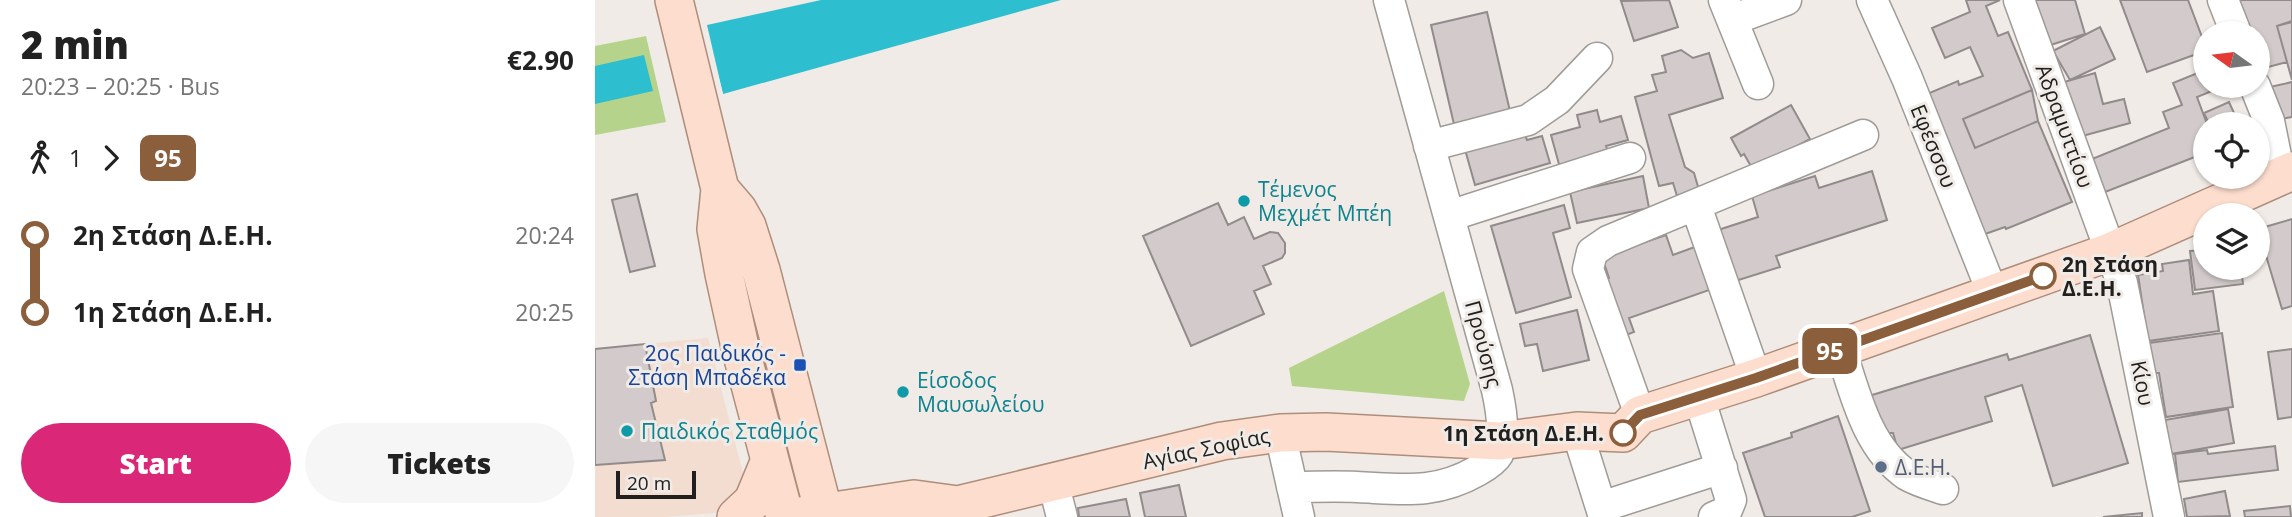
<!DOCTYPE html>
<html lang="en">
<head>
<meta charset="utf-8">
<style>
	:root { --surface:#fff; --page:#f6f6f6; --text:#222; --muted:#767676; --accent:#db2777 }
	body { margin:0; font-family:"Open Sans",sans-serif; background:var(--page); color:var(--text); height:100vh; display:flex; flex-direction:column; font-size:26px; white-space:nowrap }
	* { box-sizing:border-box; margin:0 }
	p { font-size:23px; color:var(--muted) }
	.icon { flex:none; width:38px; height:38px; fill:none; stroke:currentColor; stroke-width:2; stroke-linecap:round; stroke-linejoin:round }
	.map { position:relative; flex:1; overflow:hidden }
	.sheet { display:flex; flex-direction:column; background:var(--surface); width:595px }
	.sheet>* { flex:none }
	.badge { padding:0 14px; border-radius:10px; font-size:24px; line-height:46px }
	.needle { width:46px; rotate:284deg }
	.fabs { position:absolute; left:1598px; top:21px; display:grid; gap:14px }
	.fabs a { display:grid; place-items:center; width:77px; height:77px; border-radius:50%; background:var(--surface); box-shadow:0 2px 5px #0004; font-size:35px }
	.scale { position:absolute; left:21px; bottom:18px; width:80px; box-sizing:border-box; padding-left:7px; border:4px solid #21201e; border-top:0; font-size:19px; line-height:24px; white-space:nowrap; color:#21201e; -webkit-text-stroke:5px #f0ebe6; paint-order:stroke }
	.map>.badge { position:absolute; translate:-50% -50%; box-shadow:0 0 0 4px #fff }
	.legs { display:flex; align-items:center; gap:10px; height:77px; padding:0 21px; font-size:23px }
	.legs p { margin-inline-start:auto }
	.headline { display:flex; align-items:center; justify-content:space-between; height:119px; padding:0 21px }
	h1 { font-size:38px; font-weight:800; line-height:52px }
	.button { display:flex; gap:14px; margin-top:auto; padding:14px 21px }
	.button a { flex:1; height:80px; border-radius:42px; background:var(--accent); color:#fff; font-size:28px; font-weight:800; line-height:80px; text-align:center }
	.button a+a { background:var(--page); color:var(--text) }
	ul { padding:0 21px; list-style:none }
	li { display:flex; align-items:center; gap:24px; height:77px; font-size:26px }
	li i { display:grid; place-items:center; width:10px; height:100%; margin:0 9px; background:currentColor }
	li i::after { content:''; width:18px; height:18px; margin:-9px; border:5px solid; border-radius:50%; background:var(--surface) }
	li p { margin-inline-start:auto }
	li:first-child i { background:linear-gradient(#0000 50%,currentColor 0) }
	li:last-child i { background:linear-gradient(currentColor 50%,#0000 0) }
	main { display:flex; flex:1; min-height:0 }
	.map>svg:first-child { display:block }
	.education { fill:#f3ddd0 }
	.green { fill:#b6d38b }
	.water { fill:#2dbecf }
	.pier { fill:#f0ebe6 }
	.building { fill:#d3cbcb; stroke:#928b8b; stroke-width:2 }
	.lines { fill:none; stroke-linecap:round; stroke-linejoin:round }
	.minor-casing { stroke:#9f9b97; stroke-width:33 }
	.major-casing { stroke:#af8d7b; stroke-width:40 }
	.minor { stroke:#fff; stroke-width:30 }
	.major { stroke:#fddece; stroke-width:37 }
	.line-1-casing { stroke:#fff; stroke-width:16 }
	.line-1 { stroke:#8b5e3c; stroke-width:10 }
	.culture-dot { fill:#0f9aa8; stroke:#f0ebe6; stroke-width:2.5 }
	.stop-1-dot { fill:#fff; stroke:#8b5e3c; stroke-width:3.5 }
	.transit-dot { fill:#1a4fb4; stroke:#f0ebe6; stroke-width:2.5 }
	.service-dot { fill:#5c6f8a; stroke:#f0ebe6; stroke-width:2.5 }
	.labels { text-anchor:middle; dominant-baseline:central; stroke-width:6; stroke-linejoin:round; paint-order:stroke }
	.street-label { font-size:21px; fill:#21201e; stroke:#f0ebe6 }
	.culture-label { font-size:21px; fill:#0d838f; stroke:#f0ebe6; text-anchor:start }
	.stop-label { font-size:21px; font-weight:bold; fill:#21201e; stroke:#f0ebe6; text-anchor:start }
	.transit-label { font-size:21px; fill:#164399; stroke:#f0ebe6; text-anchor:end }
	.service-label { font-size:21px; fill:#4e5e75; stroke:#f0ebe6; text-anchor:start }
</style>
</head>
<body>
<main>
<section class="sheet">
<div class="headline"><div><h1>2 min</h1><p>20:23 – 20:25 · Bus</p></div><b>€2.90</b></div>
<div class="legs"><svg class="icon" aria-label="walk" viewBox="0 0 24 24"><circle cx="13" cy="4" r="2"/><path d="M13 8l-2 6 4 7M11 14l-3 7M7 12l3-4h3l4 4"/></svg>1<svg class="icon" aria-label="forward" viewBox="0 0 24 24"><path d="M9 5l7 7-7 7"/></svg><b class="badge" style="background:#8b5e3c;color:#fff">95</b></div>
<ul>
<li><i style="color:#8b5e3c"></i><b>2η Στάση Δ.Ε.Η.</b><p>20:24</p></li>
<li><i style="color:#8b5e3c"></i><b>1η Στάση Δ.Ε.Η.</b><p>20:25</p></li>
</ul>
<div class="button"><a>Start</a><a>Tickets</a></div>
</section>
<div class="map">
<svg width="1697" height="517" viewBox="0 0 1697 517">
	<rect width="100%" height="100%" fill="#f0ebe6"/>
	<path class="education" d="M113 338 148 473 138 500 120 513 69 517H0V349Z"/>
	<path class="green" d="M51 36 71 122 0 135V46Z
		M849 291 875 384 869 401 697 386 694 368Z"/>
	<path class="water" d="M226 0H466L128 94 112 25Z
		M49 55 58 91 0 104V66Z"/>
	<path class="pier" d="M110 23 129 98 125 95Z"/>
	<path class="building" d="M1074 0 1083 27 1039 41 1026 1Z
		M1371 0H1405L1391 6 1403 36 1413 32 1437 90 1368 119 1380 148 1443 121 1477 202 1411 229 1410 227 1376 239 1320 99 1363 81 1364 85 1388 76 1375 47 1350 58 1337 28 1375 12Z
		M1430 0H1480L1490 34 1446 48Z
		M1525 0H1593L1610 45V51L1552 72Z
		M1631 0H1697V21L1682 26 1692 62 1662 70V33H1642Z
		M892 12 917 120 861 133 836 25Z
		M1697 22V80L1682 26Z
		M1505 27 1520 59 1475 80 1458 51Z
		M1086 50 1098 58 1114 53 1128 98 1074 115 1090 167 1099 173 1104 190 1082 196 1078 183 1064 186 1040 97 1062 91 1057 75 1071 72 1067 56Z
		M1610 70V86H1629L1602 97 1612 124H1610V153L1505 194 1492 161 1574 128 1568 112 1587 105 1578 83Z
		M1500 73 1508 104 1529 99 1535 123 1480 138 1466 83Z
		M1697 82V117L1674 121 1666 89Z
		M1437 90 1443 121 1380 148 1368 119Z
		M1634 102 1644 124H1614L1609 113Z
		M1196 105 1215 139 1158 170 1149 154 1146 156 1136 138Z
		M1002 110 1005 122 1026 116 1033 140 1011 146 1014 154 965 168 956 135 985 127 982 115Z
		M928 129 932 140 947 136 955 163 880 185 869 146Z
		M1277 171 1292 220 1181 256 1185 267 1134 283 1117 232 1163 217 1157 196 1220 176 1224 188Z
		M1048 176 1054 208 982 223 975 192Z
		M42 194 60 266 35 272 17 200Z
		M623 203 633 225 649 217 659 239 675 232 683 233 690 243V253L687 258 668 266 676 284 659 291 669 314 596 346 548 236Z
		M969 205 975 228 958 233 976 297 921 313 896 226Z
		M1697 219V306L1687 309 1663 229Z
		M1071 235 1078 255 1105 245 1120 288 1034 318 1039 332 1026 337 1006 282 1014 278 1007 257Z
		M1610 250V268H1646L1648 284 1600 290 1595 251Z
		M1594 260 1598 294 1618 291 1624 331 1553 341 1543 275 1568 271 1567 264Z
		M982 310 994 360 948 371 942 344 930 346 925 324Z
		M1627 333 1638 407 1571 417 1564 373H1559L1554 343Z
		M1495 335 1533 463 1458 486 1427 385 1390 397 1397 421 1303 450 1298 433H1275L1264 399 1412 354 1414 360Z
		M50 344 61 401 56 403 70 460 0 465V349Z
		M1697 349V417L1683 419 1673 352Z
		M1633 409 1639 443 1576 454 1570 420Z
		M1243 416 1275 511 1257 517H1170L1148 453 1197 437 1196 433Z
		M1680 446 1683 470 1583 482 1580 454 1612 450 1613 454Z
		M584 485 591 517H550L545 493Z
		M1630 491 1635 516 1592 517 1589 499Z
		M531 499 535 517H484L483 508Z
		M1695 506 1696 517H1650L1649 511Z
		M1547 513V517H1508Z"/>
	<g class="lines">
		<g class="minor-casing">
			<path id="minor" d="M1129 0 1163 84
				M1277 0 1312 78 1398 294
				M1424 0 1527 283 1574 517
				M1628 0 1641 33
				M1137 20 1191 0
				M1660 86 1674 121 1685 176
				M834 146 933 120 962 100 1002 58
				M1101 206 1161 378
				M854 216 1035 158
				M1245 348C1260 392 1271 447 1312 475 1322 481 1336 485 1348 489
				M1104 397 1136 500 1131 512 1119 517
				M1045 415 993 269 997 252 1013 241 1268 135
				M982 431 1009 517
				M685 433 704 517
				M458 482 467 517
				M697 487C719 487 740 486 762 487 807 489 840 495 882 471 889 467 899 461 903 454 911 436 906 408 902 390L794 0
				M1006 507 1127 468"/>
		</g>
		<g class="major-casing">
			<path id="major" d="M79 0 125 189 121 229 129 274 145 347 190 517
				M125 189 143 210 152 226 166 270 230 517
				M205 516 319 499 363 505
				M141 517 158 501 175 460
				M341 517 363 505 627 441 685 433 731 432 905 441 982 431 1028 433 1045 415 1161 378 1515 252 1697 171"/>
		</g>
		<use href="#minor" class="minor"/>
		<use href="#major" class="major"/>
	</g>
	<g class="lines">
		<g class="line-1-casing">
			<path id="line-1" d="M1028 433 1045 415 1161 378 1448 276"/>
		</g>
		<use href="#line-1" class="line-1"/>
	</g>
	<g class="culture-dot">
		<circle cx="649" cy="201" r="7"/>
		<circle cx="308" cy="392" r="7"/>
		<circle cx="32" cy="431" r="7"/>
	</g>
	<g class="stop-1-dot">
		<circle cx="1448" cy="276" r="12"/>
		<circle cx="1028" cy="433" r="12"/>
	</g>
	<rect class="transit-dot" x="198" y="358" width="14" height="14" rx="3.5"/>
	<circle class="service-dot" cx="1286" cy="467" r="7"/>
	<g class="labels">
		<g class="street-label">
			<text transform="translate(1470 126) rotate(70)">Αδραμυττίου</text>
			<text transform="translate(1339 146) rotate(68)">Εφέσσου</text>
			<text transform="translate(889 344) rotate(75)">Προύσης</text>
			<text transform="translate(1548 383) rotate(79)">Κίου</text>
			<text transform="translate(611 448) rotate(-12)">Αγίας Σοφίας</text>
		</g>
		<g class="culture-label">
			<text x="663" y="189">Τέμενος<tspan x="663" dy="24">Μεχμέτ Μπέη</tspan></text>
			<text x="322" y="380">Είσοδος<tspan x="322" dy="24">Μαυσωλείου</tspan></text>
			<text x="46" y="431">Παιδικός Σταθμός</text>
		</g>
		<g class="stop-label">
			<text x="1467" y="264">2η Στάση<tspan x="1467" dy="24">Δ.Ε.Η.</tspan></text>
			<text x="1009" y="433" text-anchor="end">1η Στάση Δ.Ε.Η.</text>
		</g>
		<g class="transit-label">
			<text x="191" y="353">2ος Παιδικός -<tspan x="191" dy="24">Στάση Μπαδέκα</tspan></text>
		</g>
		<g class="service-label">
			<text x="1300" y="467">Δ.Ε.Η.</text>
		</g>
	</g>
</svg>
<div class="fabs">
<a><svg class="needle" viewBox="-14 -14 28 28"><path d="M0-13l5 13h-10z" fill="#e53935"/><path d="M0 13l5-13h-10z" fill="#767676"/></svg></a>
<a><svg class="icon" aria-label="locate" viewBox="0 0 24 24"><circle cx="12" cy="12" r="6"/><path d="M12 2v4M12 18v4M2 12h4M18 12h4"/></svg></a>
<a><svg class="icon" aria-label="layers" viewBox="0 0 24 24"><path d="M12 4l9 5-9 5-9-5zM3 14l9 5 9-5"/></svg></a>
</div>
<div class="scale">20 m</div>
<b class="badge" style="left:1235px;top:351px;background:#8b5e3c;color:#fff">95</b>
</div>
</main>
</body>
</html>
